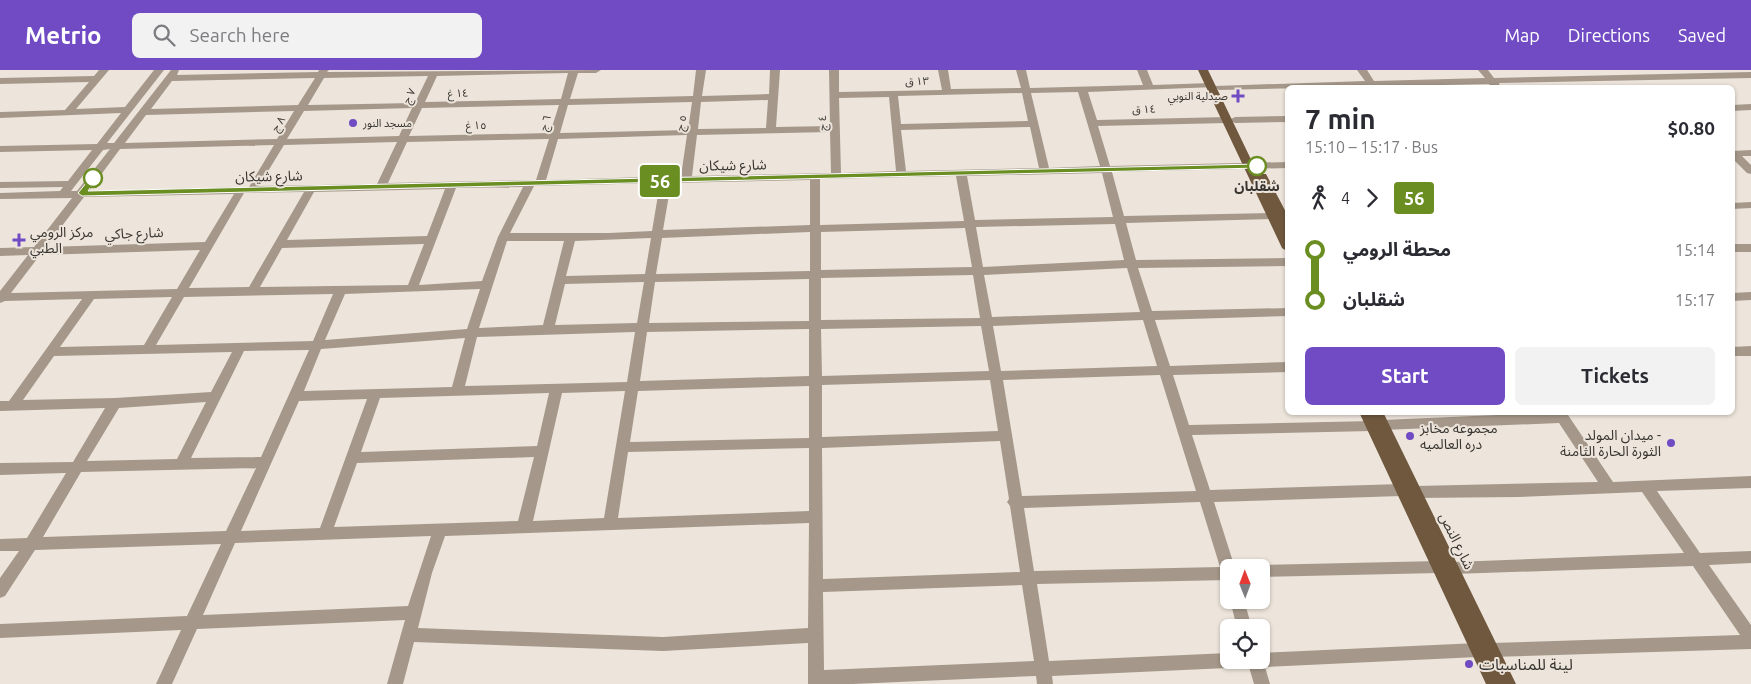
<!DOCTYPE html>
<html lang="en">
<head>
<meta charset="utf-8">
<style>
	:root { --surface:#fff; --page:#f2f2f3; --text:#2b2b33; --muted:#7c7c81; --accent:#704bc4 }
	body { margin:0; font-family:Ubuntu,"Noto Sans Arabic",sans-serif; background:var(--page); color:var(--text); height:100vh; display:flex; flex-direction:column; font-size:19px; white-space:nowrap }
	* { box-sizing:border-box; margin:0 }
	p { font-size:16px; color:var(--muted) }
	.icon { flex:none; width:28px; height:28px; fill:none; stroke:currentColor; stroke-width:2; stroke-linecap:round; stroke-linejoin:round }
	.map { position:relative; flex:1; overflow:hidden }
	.drawer { position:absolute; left:1285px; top:15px; width:450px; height:330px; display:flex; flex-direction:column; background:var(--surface); border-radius:8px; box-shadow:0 1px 4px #0004 }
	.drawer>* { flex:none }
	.badge { padding:0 10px; border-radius:4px; font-size:18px; line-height:32px }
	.needle { width:32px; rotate:359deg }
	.fabs { position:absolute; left:1220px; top:489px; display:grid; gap:10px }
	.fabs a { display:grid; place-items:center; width:50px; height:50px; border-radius:8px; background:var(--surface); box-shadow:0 1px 4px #0004; font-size:25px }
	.map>.badge { position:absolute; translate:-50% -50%; box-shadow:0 0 0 2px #fff }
	.legs { display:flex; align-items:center; gap:8px; height:55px; padding:0 20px; font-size:16px }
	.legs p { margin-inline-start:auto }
	.headline { display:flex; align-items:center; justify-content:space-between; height:85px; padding:0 20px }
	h1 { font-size:28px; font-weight:700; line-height:38px }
	.primary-button { display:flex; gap:10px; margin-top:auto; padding:10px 20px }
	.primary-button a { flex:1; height:58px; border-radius:8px; background:var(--accent); color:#fff; font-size:20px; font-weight:700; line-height:58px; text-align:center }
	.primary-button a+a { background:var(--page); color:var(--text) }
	ul { padding:0 20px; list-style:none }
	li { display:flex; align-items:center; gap:18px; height:50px; font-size:19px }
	li i { display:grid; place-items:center; width:8px; height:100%; margin:0 6px; background:currentColor }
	li i::after { content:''; width:12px; height:12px; margin:-6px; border:4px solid; border-radius:50%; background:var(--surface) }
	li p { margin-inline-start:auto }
	li:first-child i { background:linear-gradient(#0000 50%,currentColor 0) }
	li:last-child i { background:linear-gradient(currentColor 50%,#0000 0) }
	header { display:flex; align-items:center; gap:30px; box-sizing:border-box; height:70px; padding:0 25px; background:var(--accent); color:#fff }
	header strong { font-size:24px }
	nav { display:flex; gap:28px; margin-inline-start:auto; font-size:18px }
	.search { width:350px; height:45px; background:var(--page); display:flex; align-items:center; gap:12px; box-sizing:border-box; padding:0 18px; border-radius:8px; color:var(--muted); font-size:19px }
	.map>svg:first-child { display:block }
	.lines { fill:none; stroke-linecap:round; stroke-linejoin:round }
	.minor { fill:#a5988a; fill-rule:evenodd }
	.major { fill:#6f583e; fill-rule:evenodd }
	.line-1 { fill:#6b8e23; stroke:#fff }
	.poi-dot { fill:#704bc4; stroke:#ede5db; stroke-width:2 }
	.stop-1-dot { fill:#fff; stroke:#6b8e23; stroke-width:2.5 }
	.labels { text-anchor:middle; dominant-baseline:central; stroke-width:4; stroke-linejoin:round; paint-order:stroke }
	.far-street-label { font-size:11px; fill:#393632; stroke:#ede5db }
	.far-poi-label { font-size:11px; fill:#393632; stroke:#ede5db; text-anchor:end }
	.street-label { font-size:14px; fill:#393632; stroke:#ede5db }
	.stop-label { font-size:14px; font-weight:bold; fill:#393632; stroke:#ede5db }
	.poi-label { font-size:14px; fill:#393632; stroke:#ede5db; text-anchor:start }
	.near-poi-label { font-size:16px; fill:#393632; stroke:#ede5db; text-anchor:start }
</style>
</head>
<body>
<header>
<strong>Metrio</strong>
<div class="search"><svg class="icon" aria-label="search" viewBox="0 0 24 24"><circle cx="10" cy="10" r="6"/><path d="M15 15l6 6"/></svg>Search here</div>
<nav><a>Map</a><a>Directions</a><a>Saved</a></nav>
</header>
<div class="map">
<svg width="1751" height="614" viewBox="0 0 1751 614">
	<rect width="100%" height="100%" fill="#ede5db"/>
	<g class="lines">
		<path class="minor" d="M99 0H109L76 39 125 37 154 0H164L107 73H114L171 0H179L177 5 318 2 319 0H329L327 2 601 0 596 3H578L570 29 693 26 696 0H706L702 26 769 24 770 0H780L776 57 830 56 829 0H839V22L942 20 938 0H948L951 19 1021 18 1016 0H1026L1030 18 1143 15 1137 0H1147L1153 15 1211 13 1215 16 1365 11 1357 0H1367L1374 11 1485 8 1478 0H1488L1494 8 1751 2V8L1499 13 1500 18H1492L1489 14 1219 20 1215 17 1088 22 1097 50 1227 47 1231 49 1235 47 1288 46V52L1235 53 1231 51 1227 53 1098 56 1110 96 1288 92V98L1112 102 1124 146 1272 143 1277 146 1272 149 1126 153 1136 190 1288 188V196L1138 198 1152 241 1288 238V246L1155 250 1170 296 1288 292V302L1173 305 1189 355 1372 351 1377 353 1382 350 1566 342 1613 412 1751 406V418L1657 421 1700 483 1751 481V493L1709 495 1751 555V579L1491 587 1484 583 1478 587 1265 597 1270 614H1254L1249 597 1052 606 1053 614H1037L1036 606 853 614H808V573L663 581 414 572 403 614H387L405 550 197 559 172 614H156L181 560 0 568V554L187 546 221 474 35 480 5 526 0 528V508L19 481H0V469L27 468 66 403 0 405V393L73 392 105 338 0 341V331H9L82 229 5 231 0 233V221L28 185 0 186V178L34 177 72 128 0 129V123L60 121 63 117 0 118V112L68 111 92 80 0 82V76L97 74 121 43 0 48V42L65 40 89 12 0 14V8L94 6ZM568 3 561 29 425 32 437 6ZM428 6 415 33 308 35 324 8ZM315 8 298 35 151 39 172 11ZM1078 22 1100 96 1049 98 1031 23ZM1022 23 1028 51 901 54 898 26ZM889 27 896 101 841 103 839 28ZM768 30 766 58 698 59 701 32ZM692 32 688 60 560 63 568 35ZM559 35 550 63 409 66 422 38ZM412 38 399 66 287 69 304 41ZM294 41 277 69 125 73 146 45ZM1030 57 1039 98 906 101 901 60ZM830 62 831 103 692 106 697 65ZM687 65 681 106 546 110 558 69ZM549 69 536 110 388 113 407 72ZM397 72 377 114 259 116 284 75ZM274 75 249 117 89 121 120 79ZM110 79 77 121H71L103 80ZM1102 103 1113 147 975 150 967 106ZM956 106 964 151 820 155V109ZM810 110V155L663 160 671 113ZM660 113 652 161 609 163H510L534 116ZM523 117 498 167 482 211 419 215 456 118ZM445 119 427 166 287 170 314 122ZM304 122 249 217 189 218 244 123ZM234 124 205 172 46 177 84 127ZM1115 154 1124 190 983 197 976 157ZM965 158 972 197 821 200V162ZM810 162V201L656 204 662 168ZM651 168 645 204 566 206 575 171ZM507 171H564L543 255 479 258ZM424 174 408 215 260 217 282 178ZM200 180 177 219 11 223 40 185ZM1127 198 1140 242 992 247 984 205ZM973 205 980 248 821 250V208ZM809 209V251L649 253 655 212ZM644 212 637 253 555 255 565 214ZM480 219 467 259 325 270 345 224ZM333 224 313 271 156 275 184 227ZM172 227 144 275 60 277 94 229ZM1143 250 1157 296 1001 301 993 256ZM981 256 989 301 822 306 821 259ZM809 259V306L640 311 647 262ZM635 262 627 312 465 316 477 267ZM465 268 452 317 304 321 321 279ZM309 280 261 387 191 388 244 281ZM232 282 211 322 115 328 23 330 54 286ZM1160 305 1196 421 1022 426 1003 310ZM990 310 998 361 822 367V315ZM809 316V368L630 372 638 321ZM625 321 604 448 533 451 562 323ZM549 323 537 376 361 382 380 328ZM367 329 320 458 241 461 299 331ZM206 332 177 389 87 391 119 338ZM1559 353 1598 412 1415 416 1410 418 1408 422 1410 426 1415 428 1518 427 1642 422 1684 483 1453 492 1448 493 1446 497 1444 492 1439 491 1261 495 1255 498H1261V507L1439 503 1444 502 1446 498 1448 503 1453 504 1693 496 1740 565 1491 573 1484 577 1478 573 1261 583V590H1229V583L1049 591 1037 514 1229 510V498H1235L1214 432 1401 426 1406 424 1408 420 1406 416 1401 414 1210 420 1192 365 1372 361 1377 358 1382 360ZM1000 371 1009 429 1007 432 1010 436 1020 502 823 509 822 378ZM809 378V441L618 448 628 382ZM534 387 518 451 334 457 357 393ZM256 398 226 461 43 467 81 402ZM1200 432 1220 497 1034 501 1024 438ZM809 453 808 558 663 567 418 558 432 503 445 466ZM431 466 408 536 203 545 235 473ZM1022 515 1034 591 824 600 823 522Z
			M1751 34V40L1732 41V35Z
			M1751 80V86H1742L1751 95V104L1747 103 1732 88V81Z
			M1751 132V138L1732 139V133Z
			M1732 174H1751V182H1732Z
			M1751 222V230L1732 231V223Z
			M1751 276V286H1732V277Z
			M1230 530H1244L1252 558H1237Z"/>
		<path class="major" d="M1198 0H1208L1258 104H1266L1288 146V160H1285L1288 166V182L1282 178Z
			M1359 342H1383L1516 614H1486Z"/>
	</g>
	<path class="line-1" d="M1257 94 1259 95V98L82 126 78 123 91 107 93 106 97 108 88 121Z"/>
	<g class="poi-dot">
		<path d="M1235.5 18.5h5v5h5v5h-5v5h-5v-5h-5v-5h5z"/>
		<circle cx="353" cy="53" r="5"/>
		<path d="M16.5 162.5h5v5h5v5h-5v5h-5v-5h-5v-5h5z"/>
		<circle cx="1410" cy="366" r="5"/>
		<circle cx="1671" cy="373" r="5"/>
		<circle cx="1469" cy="594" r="5"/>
	</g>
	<g class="stop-1-dot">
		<circle cx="1257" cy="96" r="9"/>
		<circle cx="93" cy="108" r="9"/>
	</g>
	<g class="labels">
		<g class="far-street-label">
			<text transform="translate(917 11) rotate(-2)">١٣ ق</text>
			<text transform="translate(458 23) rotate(-2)">١٤ غ</text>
			<text transform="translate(409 26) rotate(-65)">٧ ج</text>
			<text transform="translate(1144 39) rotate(-2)">١٤ ق</text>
			<text transform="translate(545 53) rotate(-74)">٦ ج</text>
			<text transform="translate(681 53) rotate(-80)">٥ ج</text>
			<text transform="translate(822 53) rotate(-91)">٤ ج</text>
			<text transform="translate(278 54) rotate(-59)">٨ ج</text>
			<text transform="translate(476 55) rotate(-1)">١٥ غ</text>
		</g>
		<g class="far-poi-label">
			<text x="1228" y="26">صيدلية النوبي</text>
			<text x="363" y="53" text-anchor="start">مسجد النور</text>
		</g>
		<g class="street-label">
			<text transform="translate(733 95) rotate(-1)">شارع شيكان</text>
			<text transform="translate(269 106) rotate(-1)">شارع شيكان</text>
			<text transform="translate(134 163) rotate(-2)">شارع جاكي</text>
			<text transform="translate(1457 471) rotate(64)">شارع النص</text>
		</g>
		<g class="stop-label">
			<text x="1257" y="116">شقلبان</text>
		</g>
		<g class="poi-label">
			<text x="30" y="162">مركز الرومي<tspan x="30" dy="16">الطبي</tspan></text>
			<text x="1420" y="358">مجموعه مخابز<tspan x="1420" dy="16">دره العالميه</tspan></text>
			<text x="1661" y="365" text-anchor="end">ميدان المولد -<tspan x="1661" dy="16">الثورة الحارة الثامنة</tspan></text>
		</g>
		<g class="near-poi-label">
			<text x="1479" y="594">لينة للمناسبات</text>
		</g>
	</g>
</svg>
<div class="fabs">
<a><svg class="needle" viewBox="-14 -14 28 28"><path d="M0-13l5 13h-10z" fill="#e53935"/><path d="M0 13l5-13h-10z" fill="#7c7c81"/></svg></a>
<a><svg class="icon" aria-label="locate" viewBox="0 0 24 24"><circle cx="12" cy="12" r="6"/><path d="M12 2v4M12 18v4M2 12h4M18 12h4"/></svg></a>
</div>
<b class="badge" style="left:660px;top:111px;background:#6b8e23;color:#fff">56</b>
<section class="drawer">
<div class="headline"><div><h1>7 min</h1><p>15:10 – 15:17 · Bus</p></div><b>$0.80</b></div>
<div class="legs"><svg class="icon" aria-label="walk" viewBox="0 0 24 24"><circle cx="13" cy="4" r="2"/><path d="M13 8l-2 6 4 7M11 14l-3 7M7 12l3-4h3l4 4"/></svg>4<svg class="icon" aria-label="forward" viewBox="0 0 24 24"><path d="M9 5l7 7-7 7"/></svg><b class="badge" style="background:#6b8e23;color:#fff">56</b></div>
<ul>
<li><i style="color:#6b8e23"></i><b>محطة الرومي</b><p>15:14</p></li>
<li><i style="color:#6b8e23"></i><b>شقلبان</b><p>15:17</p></li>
</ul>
<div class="primary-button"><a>Start</a><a>Tickets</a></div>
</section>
</div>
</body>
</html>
